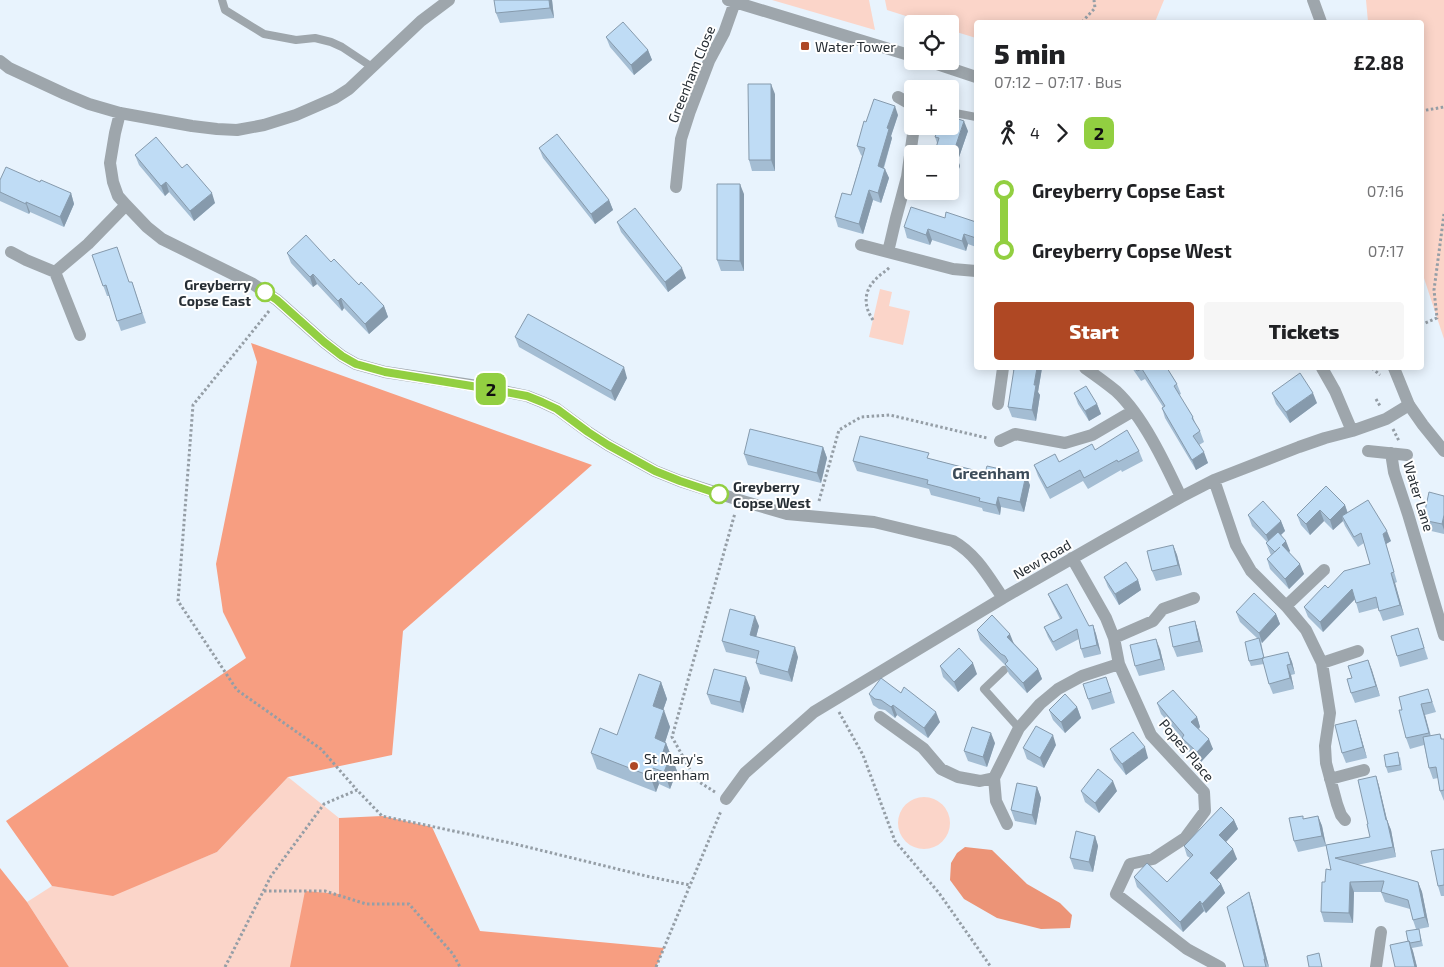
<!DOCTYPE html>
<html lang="en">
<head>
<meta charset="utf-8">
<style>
	:root { --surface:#fff; --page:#f6f6f6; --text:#202124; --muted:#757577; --accent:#af4824 }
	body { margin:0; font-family:"Exo 2",sans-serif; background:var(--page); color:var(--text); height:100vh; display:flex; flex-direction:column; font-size:19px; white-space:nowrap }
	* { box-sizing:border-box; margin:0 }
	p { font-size:16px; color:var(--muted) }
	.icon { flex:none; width:28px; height:28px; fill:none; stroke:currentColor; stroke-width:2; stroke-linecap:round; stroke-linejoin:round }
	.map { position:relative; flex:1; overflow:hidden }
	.drawer { position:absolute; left:974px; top:20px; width:450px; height:350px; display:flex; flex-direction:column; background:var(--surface); border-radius:5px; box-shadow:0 2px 12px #0003 }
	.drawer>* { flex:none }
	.badge { padding:0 10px; border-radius:8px; font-size:18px; line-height:32px }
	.tools { position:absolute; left:904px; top:15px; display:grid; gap:10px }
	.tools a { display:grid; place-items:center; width:55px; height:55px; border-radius:5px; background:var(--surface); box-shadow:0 2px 12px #0003; font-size:25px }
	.map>.badge { position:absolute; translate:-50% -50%; box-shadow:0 0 0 2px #fff }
	.legs { display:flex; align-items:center; gap:8px; height:55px; padding:0 20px; font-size:16px }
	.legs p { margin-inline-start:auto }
	.summary { display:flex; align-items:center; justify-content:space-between; height:85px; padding:0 20px }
	h1 { font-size:28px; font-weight:800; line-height:38px }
	.button { display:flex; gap:10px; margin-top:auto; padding:10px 20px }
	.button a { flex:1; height:58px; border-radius:5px; background:var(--accent); color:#fff; font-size:20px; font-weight:800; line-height:58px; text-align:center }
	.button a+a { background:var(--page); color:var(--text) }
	ul { padding:0 20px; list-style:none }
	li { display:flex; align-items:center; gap:18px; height:60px; font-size:19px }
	li i { display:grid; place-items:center; width:8px; height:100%; margin:0 6px; background:currentColor }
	li i::after { content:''; width:12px; height:12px; margin:-6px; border:4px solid; border-radius:50%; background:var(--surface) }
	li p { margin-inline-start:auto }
	li:first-child i { background:linear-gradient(#0000 50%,currentColor 0) }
	li:last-child i { background:linear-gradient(currentColor 50%,#0000 0) }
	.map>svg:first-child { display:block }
	.green { fill:#fbd5c9 }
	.forest { fill:#f79e81 }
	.water { fill:#ec9477 }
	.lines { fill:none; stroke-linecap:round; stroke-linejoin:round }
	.path { stroke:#959ea6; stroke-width:3; stroke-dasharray:2.5 2.5; stroke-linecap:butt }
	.service { stroke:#9ea6ac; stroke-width:8 }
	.minor { stroke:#9ea6ac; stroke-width:12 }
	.tertiary { stroke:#9ea6ac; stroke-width:12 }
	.wall { fill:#a4bdd3 }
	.shaded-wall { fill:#869aac }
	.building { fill:#bfdcf5; stroke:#869aac }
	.line-1-casing { stroke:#fff; stroke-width:11 }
	.line-1 { stroke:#92cf41; stroke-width:8 }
	.poi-dot { fill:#af4824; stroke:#fff; stroke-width:2 }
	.stop-1-dot { fill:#fff; stroke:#92cf41; stroke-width:2.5 }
	.labels { text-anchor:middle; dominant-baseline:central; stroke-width:4; stroke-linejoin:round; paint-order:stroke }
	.poi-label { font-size:14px; fill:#272e34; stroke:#fff; text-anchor:start }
	.street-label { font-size:14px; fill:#272e34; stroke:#fff }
	.stop-label { font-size:14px; font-weight:bold; fill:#272e34; stroke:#fff; text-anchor:end }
	.quarter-label { font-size:16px; font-weight:bold; fill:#3d4c59; stroke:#fff }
</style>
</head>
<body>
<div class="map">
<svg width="1444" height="967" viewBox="0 0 1444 967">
	<rect width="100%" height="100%" fill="#e8f3fd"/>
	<path class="green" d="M772 0H869L875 30Z
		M885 0H1164L1155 22H976V38L950 30V24H931L887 10Z
		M1366 0H1444V339L1421 269V22H1368Z
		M880 289 892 292 889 306 910 311 903 345 869 337Z
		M288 777 339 818V895L298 967H69L27 902 52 886 113 895 217 852Z
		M898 823a26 26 0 1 1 52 0a26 26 0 1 1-52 0Z"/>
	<path class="forest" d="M251 343 592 465 403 631 392 755 288 777 217 852 113 896 52 886 6 821 246 658 223 612 216 564 257 362Z
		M382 816 432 827 480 931 664 948 656 967H290L305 891 339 894V818Z
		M0 868 27 902 69 967H0Z"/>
	<path class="water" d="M965 847 992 850 1027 884 1060 903 1072 915 1070 928 1041 929 997 918 964 899 950 880 951 863 957 853Z"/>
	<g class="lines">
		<path class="path" d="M1082 22 1095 8 1094 0
			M1421 111 1444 107
			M269 311 193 405 178 601 237 690 321 749 357 790
			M873 320C864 307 863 292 875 280 879 275 885 272 890 267
			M1421 325 1437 318 1434 290 1444 214
			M1372 368 1380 375
			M1376 399 1380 406
			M1393 429 1399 441
			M819 501 839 430 861 417 890 415 987 438
			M839 712 863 755 895 841 939 893 991 967
			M715 792 696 780 672 737 735 513
			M264 891H325L366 904H409L453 954 460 967
			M225 967 271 876 324 804 357 790 382 816 511 843 646 876 690 885
			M656 967 721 811"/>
		<path class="service" d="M222 0 225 10 264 34 296 40 315 38 331 42 342 47 372 67
			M950 112 976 117
			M1004 670 984 689 1019 728"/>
		<path class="minor" d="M728 0 912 56
			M0 61 9 68 65 94 89 104 120 113 192 126 217 129 237 130 264 125 296 115 335 98 349 89 421 21 449 0
			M928 61 976 77
			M898 97 912 105
			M120 113 115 133 110 163 113 182 118 196 126 205 147 227 162 239 253 284 277 300 324 342 342 356 356 364 385 372 484 387 527 396 542 402 557 409 588 432 608 445 655 471 680 481 739 500 787 514 874 522 953 541C976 554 988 576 1003 598
			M676 187 681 139 690 111 709 61 724 33 735 2
			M861 245 953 269 976 271
			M11 252 26 260 55 272
			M888 252 896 218 907 177 913 134 915 126
			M80 335 55 272 88 244 126 205
			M1085 368C1095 375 1106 383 1116 391 1143 416 1165 463 1181 497
			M1322 368 1335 391 1352 431
			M998 404 1003 368
			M1000 441 1015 434 1065 443 1092 435 1133 411
			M1368 451 1407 455
			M1391 453 1394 472 1408 514 1444 635
			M1214 480 1236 545 1251 571 1286 606 1306 630 1322 663 1330 713 1325 746 1326 763 1337 804 1341 815 1345 820
			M1072 558 1106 618 1114 638 1119 664 1151 735 1204 792 1205 811 1185 838 1153 859 1130 864 1116 894 1187 949 1220 967
			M1286 606 1324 570
			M1114 638 1153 621 1163 609 1194 598
			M1322 663 1358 651
			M880 717 923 748 941 769 958 777 980 781 994 778
			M1330 779 1364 770
			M726 799 745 773 814 712 1003 598 1106 539 1181 497 1214 480 1299 447 1325 438 1352 431 1386 419 1409 405
			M1007 824 996 801 994 778 1019 728 1040 704 1058 689 1082 676 1119 664
			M1376 967 1381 932"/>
		<path class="tertiary" d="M1313 0 1321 22
			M1394 368 1409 405 1423 425 1444 451"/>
	</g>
	<path class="wall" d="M552 0 554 18 500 23 496 13Z
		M606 37 648 50 652 60 634 75 610 47Z
		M775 94V171H752L749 160Z
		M898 115 891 136 892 138 884 168 889 178 881 203 873 200 863 234 838 227 835 217 851 195 862 156 861 155 857 146 866 122Z
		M968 131 958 160 960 166 952 189 950 188V154L937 143 935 137Z
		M539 148 609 200 613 210 595 224 543 158Z
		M135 155 182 168 215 203 194 221 169 192 165 196 139 165Z
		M0 180 40 182 71 193 74 204 64 227 30 212 29 214 0 201Z
		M744 194V271H721L717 260Z
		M945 218 976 222V247L968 244 966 251 932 240 930 245 907 238 904 227Z
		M617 222 686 278 668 292 621 232Z
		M287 253 331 262 384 306 388 317 369 334 344 308 342 311 317 284 313 287 291 263Z
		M92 255 129 282H132L146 323 121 331 109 296H107Z
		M515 337 627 378 615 401 519 347Z
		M1012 368H1042L1038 392 1040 395 1036 421 1012 417 1008 407 1014 373Z
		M1132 368H1167L1177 384 1181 394 1179 395 1193 417 1196 425 1200 431 1204 442 1199 445 1208 463 1196 470 1165 418 1162 408 1163 407 1145 379 1141 381Z
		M1074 393 1097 404 1101 414 1089 421 1078 404Z
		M1272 393 1317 403 1290 423 1276 404Z
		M823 447 827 458 821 483 748 465 744 454Z
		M1095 450 1139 451 1143 461 1122 472 1121 470 1088 489 1083 481 1050 499 1038 476 1034 465 1059 462Z
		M931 459 1030 485 1024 512 1001 507 1000 515 983 511 982 508 931 495 929 489 857 471 853 461Z
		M1444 496V534L1427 530 1423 520Z
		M1345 505 1348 513 1391 541 1386 544 1397 582 1395 583 1404 615 1383 621 1378 608 1359 613 1355 599 1323 632 1308 617 1304 607 1328 588 1370 564 1364 543 1358 547 1345 526 1343 521 1333 530 1324 521 1310 535 1301 525 1297 515Z
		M1248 515 1281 521 1285 531 1281 535 1290 551 1289 552 1304 574 1289 589 1270 569 1267 559 1271 555 1270 553 1266 543 1267 542 1252 526Z
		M1173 545 1177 555 1182 575 1156 581 1152 571Z
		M1104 577 1138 580 1141 590 1119 605 1108 587Z
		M1048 594 1089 626 1093 625 1096 634 1101 654 1084 658 1081 649 1079 639 1056 651 1048 637 1044 627 1060 619 1052 603Z
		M1236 612 1276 614 1280 624 1262 643 1261 641 1264 658 1288 652 1292 662 1295 674 1291 675 1294 689 1273 694 1269 684 1264 664 1251 666 1249 661 1258 639 1240 622Z
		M1195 621 1198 631 1203 652 1177 657 1173 647Z
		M759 626 756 637 798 657 792 682 760 674 756 663 757 659 726 652 722 641Z
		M1418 628 1428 659 1400 667 1397 656Z
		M977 630 1013 642 1038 669 1042 679 1027 693 1009 674 1005 665 980 640Z
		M1160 649 1165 670 1139 676 1135 666Z
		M1368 660 1380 696 1355 703 1351 693 1352 678Z
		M940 666 977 674 958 692 943 677Z
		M661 682 667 699 663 710 670 727 665 742 666 743 677 771 670 789 659 784 656 792 597 769 591 753 617 735Z
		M1110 687 1115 703 1092 710 1088 699Z
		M750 688 743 713 711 704 707 694Z
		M1428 689 1436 712 1425 715 1431 736 1440 734 1442 739H1444V801L1440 791 1438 778 1433 779 1429 768 1424 745 1410 749 1406 738 1402 710Z
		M869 694 940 722 928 738 897 715 895 718 885 710 879 709 873 705Z
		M1157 703 1197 717 1200 727 1199 729 1213 749 1201 762 1185 748 1182 738 1161 714Z
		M1077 707 1081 718 1065 733 1053 720 1049 710Z
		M1356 720 1367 758 1346 763 1342 753Z
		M995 743 987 767 968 761 964 751Z
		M1056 745 1044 768 1027 759 1023 748Z
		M1110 749 1148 758 1126 775 1114 760Z
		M1400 757 1402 770 1388 773 1386 767Z
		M1376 776 1379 786 1387 820 1391 830 1396 857 1357 865 1418 882 1422 892 1429 927 1419 929 1423 946 1412 948 1417 967H1395L1408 941 1416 929 1413 920 1410 909 1385 902 1381 892H1354L1353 923 1324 922 1321 912 1325 882 1331 870 1326 846 1298 852 1294 841 1304 819 1318 816 1322 826 1326 845 1370 837Z
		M1037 787 1041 798 1036 825 1015 821 1011 810Z
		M1081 791H1117L1099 813 1085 802Z
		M1234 820 1238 829 1226 842 1237 859 1217 880 1221 884 1225 893 1206 913 1204 911 1183 932 1137 887 1134 877 1167 882 1190 858 1187 856 1184 846Z
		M1095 836 1098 846 1093 872 1074 869 1070 858Z
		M1444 849V896H1441L1438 886Z
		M1252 901 1269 967H1244Z"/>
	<path class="shaded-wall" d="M549 0H552L554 18 550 8Z
		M648 50 652 60 634 75 631 65Z
		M771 84 775 94V171L771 160Z
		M895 106 898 115 891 136 892 138 881 176 878 166 887 128Z
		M964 121 968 131 958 160 960 166 952 189 950 183V175L953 154Z
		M885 169 889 178 881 203 878 193Z
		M166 182 169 192 165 196 161 186Z
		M740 184 744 194V271L740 261Z
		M869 190 873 200 863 234 859 224Z
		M71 193 74 204 64 227 60 217Z
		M212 193 215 203 194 221 190 211Z
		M609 200 613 210 595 224 591 214Z
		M26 202 30 212 29 214 26 204Z
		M928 229 932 240 930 245 926 235Z
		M964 234 968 244 966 251 962 241Z
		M682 268 686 278 668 292 665 282Z
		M313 274 317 284 313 287 310 277Z
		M341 298 344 308 342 311 338 301Z
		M384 306 388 317 369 334 365 324Z
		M624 367 627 378 615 401 611 391Z
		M1037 368H1042L1038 392 1040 395 1036 421 1032 410 1034 385Z
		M1313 393 1317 403 1290 423 1286 412Z
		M1097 404 1101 414 1089 421 1085 411Z
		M823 447 827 458 821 483 817 473Z
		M1204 452 1208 463 1196 470 1192 460Z
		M1026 475 1030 485 1024 512 1020 502Z
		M998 497 1001 507 1000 515 996 505Z
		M1345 505 1348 515 1342 516 1343 521 1333 530 1330 520Z
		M1320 510 1324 521 1310 535 1306 524Z
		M1444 515V530L1442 524Z
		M1281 521 1285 531 1270 545 1266 535Z
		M1387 531 1391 541 1386 544 1397 582 1383 534Z
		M1286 541 1290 551 1286 555 1282 545Z
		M1173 545 1177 555 1182 575 1178 565Z
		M1300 564 1304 574 1289 589 1285 579Z
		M1391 573 1395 583 1404 615 1400 605Z
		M1138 580 1141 590 1119 605 1115 594Z
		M1352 589 1355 599 1323 632 1320 622Z
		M1276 614 1280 624 1262 643 1259 633Z
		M755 616 759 626 754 645 750 635Z
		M1195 621 1198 631 1203 652 1199 641Z
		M1093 625 1096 634 1101 654 1097 645Z
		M1010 634 1014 644 1007 637Z
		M1156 639 1160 649 1165 670 1161 659Z
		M795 647 798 657 792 682 788 672Z
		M1288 652 1292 662 1295 674 1291 664Z
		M1368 660 1372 670 1380 696 1376 686Z
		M973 663 977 674 958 692 954 682Z
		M1287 665 1291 675 1294 689 1290 678Z
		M1038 669 1042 679 1027 693 1023 683Z
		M746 677 750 688 743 713 740 702Z
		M661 682 667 699 659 722 653 706Z
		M1421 704 1425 715 1432 743 1429 733Z
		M893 705 897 715 895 718 891 707Z
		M1077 707 1081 718 1065 733 1061 722Z
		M664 710 670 727 661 755 655 738Z
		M936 712 940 722 928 738 924 728Z
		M1197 717 1200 727 1195 732 1191 722Z
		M1356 720 1359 730 1367 758 1363 747Z
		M991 733 995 743 987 767 983 757Z
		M1053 735 1056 745 1044 768 1040 758Z
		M1209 739 1213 749 1201 762 1197 752Z
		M666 743 677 771 670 789 664 772 663 752Z
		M1145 747 1148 758 1126 775 1122 764Z
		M653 768 659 784 656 792 650 776Z
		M1376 776 1379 786 1389 828 1387 820 1391 830 1396 857 1393 847 1386 820Z
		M1113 781 1117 791 1099 813 1095 803Z
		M1037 787 1041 798 1036 825 1032 815Z
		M1318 816 1322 826 1326 846 1322 836Z
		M1234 820 1238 829 1223 845 1219 835Z
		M1095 836 1098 846 1093 872 1089 862Z
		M1233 849 1237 859 1214 883 1210 873Z
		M1350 882 1354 892 1353 923 1349 913Z
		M1418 882 1422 892 1429 927 1425 917Z
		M1221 884 1225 893 1206 913 1202 904Z
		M1249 892 1252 901 1269 967 1265 959Z
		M1200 901 1204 911 1183 932 1180 922Z
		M1409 941 1413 951 1417 967H1415Z"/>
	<path class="building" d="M494 0H549L550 8 496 13Z
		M623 22 648 50 631 65 606 37Z
		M748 84H771V160H749Z
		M874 99 895 106 887 128 889 129 878 166 885 169 878 193 869 190 859 224 835 217 842 193 851 195 865 148 857 146 864 121 866 122Z
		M950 116 964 121 953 154 957 156 950 175V154H934L939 138 935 137 939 126H950Z
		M557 134 609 200 591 214 539 148Z
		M156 137 182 168 187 164 212 193 190 211 166 182 161 186 135 155Z
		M6 167 40 182 41 180 71 193 60 217 26 202V204L0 192V180Z
		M717 184H740V261L717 260Z
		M911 207 945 218 946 212 976 222V238L964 234 962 241 928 229 926 235 904 227Z
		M635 208 682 268 665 282 617 222Z
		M306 235 331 262 334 259 359 285 361 282 384 306 365 324 341 298 338 301 313 274 310 277 287 253Z
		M117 247 129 282H132L142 313 117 321 106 285 103 286 92 255Z
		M528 314 624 367 611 391 515 337Z
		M1012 368H1037L1034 385H1036L1032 410 1008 407 1014 369Z
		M1135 368H1167L1177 384 1174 386 1193 417 1192 418 1200 431 1193 436 1204 452 1192 460 1162 408 1165 406 1142 369 1137 371Z
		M1300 373 1313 393 1286 412 1272 393Z
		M1086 386 1097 404 1085 411 1074 393Z
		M750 429 823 447 817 473 744 454Z
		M1127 430 1139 451 1118 462 1117 460 1084 478 1080 470 1047 488 1034 465 1055 454 1059 462 1092 444 1095 450Z
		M860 436 929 453 927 458 985 473 987 466 1026 475 1020 502 998 497 996 505 979 501 980 498 927 484 928 480 853 461Z
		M1326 486 1345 505 1330 520 1320 510 1306 524 1297 515Z
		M1429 492 1444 496V515L1442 524 1423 520Z
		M1368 500 1387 531 1383 534 1394 572 1391 573 1400 605 1379 611 1376 597 1356 603 1352 589 1320 622 1304 607 1325 585 1328 588 1344 571 1370 564 1361 533 1354 537 1342 516Z
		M1263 501 1281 521 1266 535 1248 515Z
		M1278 532 1286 541 1282 545 1300 564 1285 579 1267 559 1280 547 1275 552 1266 543Z
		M1173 545 1178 565 1152 571 1147 551Z
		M1126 562 1138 580 1115 594 1104 577Z
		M1067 584 1089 626 1093 625 1097 645 1081 649 1077 629 1053 642 1044 627 1062 618 1048 594Z
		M1254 593 1276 614 1259 633 1236 612Z
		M730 609 755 616 750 635 795 647 788 672 756 663 759 651 722 641Z
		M992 615 1010 634 1007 637 1038 669 1023 683 1005 664 1008 661 1005 656 1001 654 977 630Z
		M1195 621 1199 641 1173 647 1169 627Z
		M1418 628 1424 648 1397 656 1391 636Z
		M1259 638 1264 658 1249 661 1245 642Z
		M1156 639 1161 659 1135 666 1130 645Z
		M959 648 973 663 954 682 940 666Z
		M1288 652 1291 664 1287 665 1290 678 1269 684 1262 658Z
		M1368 660 1376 686 1351 693 1347 679 1352 678 1348 666Z
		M714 669 746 677 740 702 707 694Z
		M639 674 661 682 653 706 664 710 655 738 666 743 663 752 671 755 664 772 653 768 650 776 591 753 600 728 617 735Z
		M1106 677 1111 692 1088 699 1083 684Z
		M881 678 901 693 904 687 936 712 924 728 893 705 891 707 881 700 875 699 869 694Z
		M1428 689 1432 702 1421 704 1429 733 1406 738 1399 710H1402L1399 697Z
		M1173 690 1197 717 1191 722 1209 739 1197 752 1182 738 1184 735 1157 703Z
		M1065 694 1077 707 1061 722 1049 710Z
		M1356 720 1363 747 1342 753 1335 725Z
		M1036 726 1053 735 1040 758 1023 748Z
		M972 727 991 733 983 757 964 751Z
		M1133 732 1145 747 1122 764 1110 749Z
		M1440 734 1441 739H1444V790L1440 791 1436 767 1429 768 1423 737Z
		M1398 752 1400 765 1386 767 1384 755Z
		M1098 769 1113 781 1095 803 1081 791Z
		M1376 776 1386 820H1387L1393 847 1335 858 1418 882 1425 917 1413 920 1408 900 1381 892 1384 881 1350 882 1349 913 1321 912 1322 882H1325L1326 869 1331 870 1326 845 1370 837 1367 824H1368L1358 780Z
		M1017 783 1037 787 1032 815 1011 810Z
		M1221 807 1234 820 1219 835 1233 849 1210 873 1221 884 1202 904 1200 901 1180 922 1134 877 1147 863 1167 882 1193 855 1184 846Z
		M1303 816V819L1318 816 1322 836 1294 841 1289 818Z
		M1076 831 1095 836 1089 862 1070 858Z
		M1444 849V885L1438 886 1431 851Z
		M1249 892 1265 959H1264L1266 967H1244L1227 907Z
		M1419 929 1421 941 1410 943 1409 941H1408L1406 931Z
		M1409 941 1415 967H1395L1390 945Z
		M1319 953 1322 967H1309L1307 956Z"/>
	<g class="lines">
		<g class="line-1-casing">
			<path id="line-1" d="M265 292 277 300 324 342 342 356 356 364 385 372 484 388 527 396 542 402 557 409 588 432 608 445 655 471 680 481 719 494"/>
		</g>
		<use href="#line-1" class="line-1"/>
	</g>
	<g class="poi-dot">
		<rect x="800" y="41" width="10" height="10" rx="2.5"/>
		<circle cx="634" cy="766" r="5"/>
	</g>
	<g class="stop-1-dot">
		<circle cx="265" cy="292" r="9"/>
		<circle cx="719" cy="494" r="9"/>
	</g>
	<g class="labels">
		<g class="poi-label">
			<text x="815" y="46">Water Tower</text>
			<text x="644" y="758">St Mary's<tspan x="644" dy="16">Greenham</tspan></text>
		</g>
		<g class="street-label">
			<text transform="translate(691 74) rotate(-68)">Greenham Close</text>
			<text transform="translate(1419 496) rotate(73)">Water Lane</text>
			<text transform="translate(1042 559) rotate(-30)">New Road</text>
			<text transform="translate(1187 750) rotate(50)">Popes Place</text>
		</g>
		<g class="stop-label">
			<text x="251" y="284">Greyberry<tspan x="251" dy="16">Copse East</tspan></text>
			<text x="733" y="486" text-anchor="start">Greyberry<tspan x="733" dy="16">Copse West</tspan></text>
		</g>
		<g class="quarter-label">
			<text x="991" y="472">Greenham</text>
		</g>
	</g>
</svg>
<div class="tools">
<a><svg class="icon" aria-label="locate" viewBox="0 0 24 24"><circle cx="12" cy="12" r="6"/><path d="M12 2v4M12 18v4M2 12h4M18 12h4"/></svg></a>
<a>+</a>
<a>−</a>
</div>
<b class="badge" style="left:491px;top:389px;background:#92cf41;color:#111">2</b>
<section class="drawer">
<div class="summary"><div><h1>5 min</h1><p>07:12 – 07:17 · Bus</p></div><b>£2.88</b></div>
<div class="legs"><svg class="icon" aria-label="walk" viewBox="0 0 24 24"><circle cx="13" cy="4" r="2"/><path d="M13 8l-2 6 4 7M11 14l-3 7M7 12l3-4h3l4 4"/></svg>4<svg class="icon" aria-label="forward" viewBox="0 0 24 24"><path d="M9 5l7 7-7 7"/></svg><b class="badge" style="background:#92cf41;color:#111">2</b></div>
<ul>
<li><i style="color:#92cf41"></i><b>Greyberry Copse East</b><p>07:16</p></li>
<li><i style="color:#92cf41"></i><b>Greyberry Copse West</b><p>07:17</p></li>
</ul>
<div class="button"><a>Start</a><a>Tickets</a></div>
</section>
</div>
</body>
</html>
